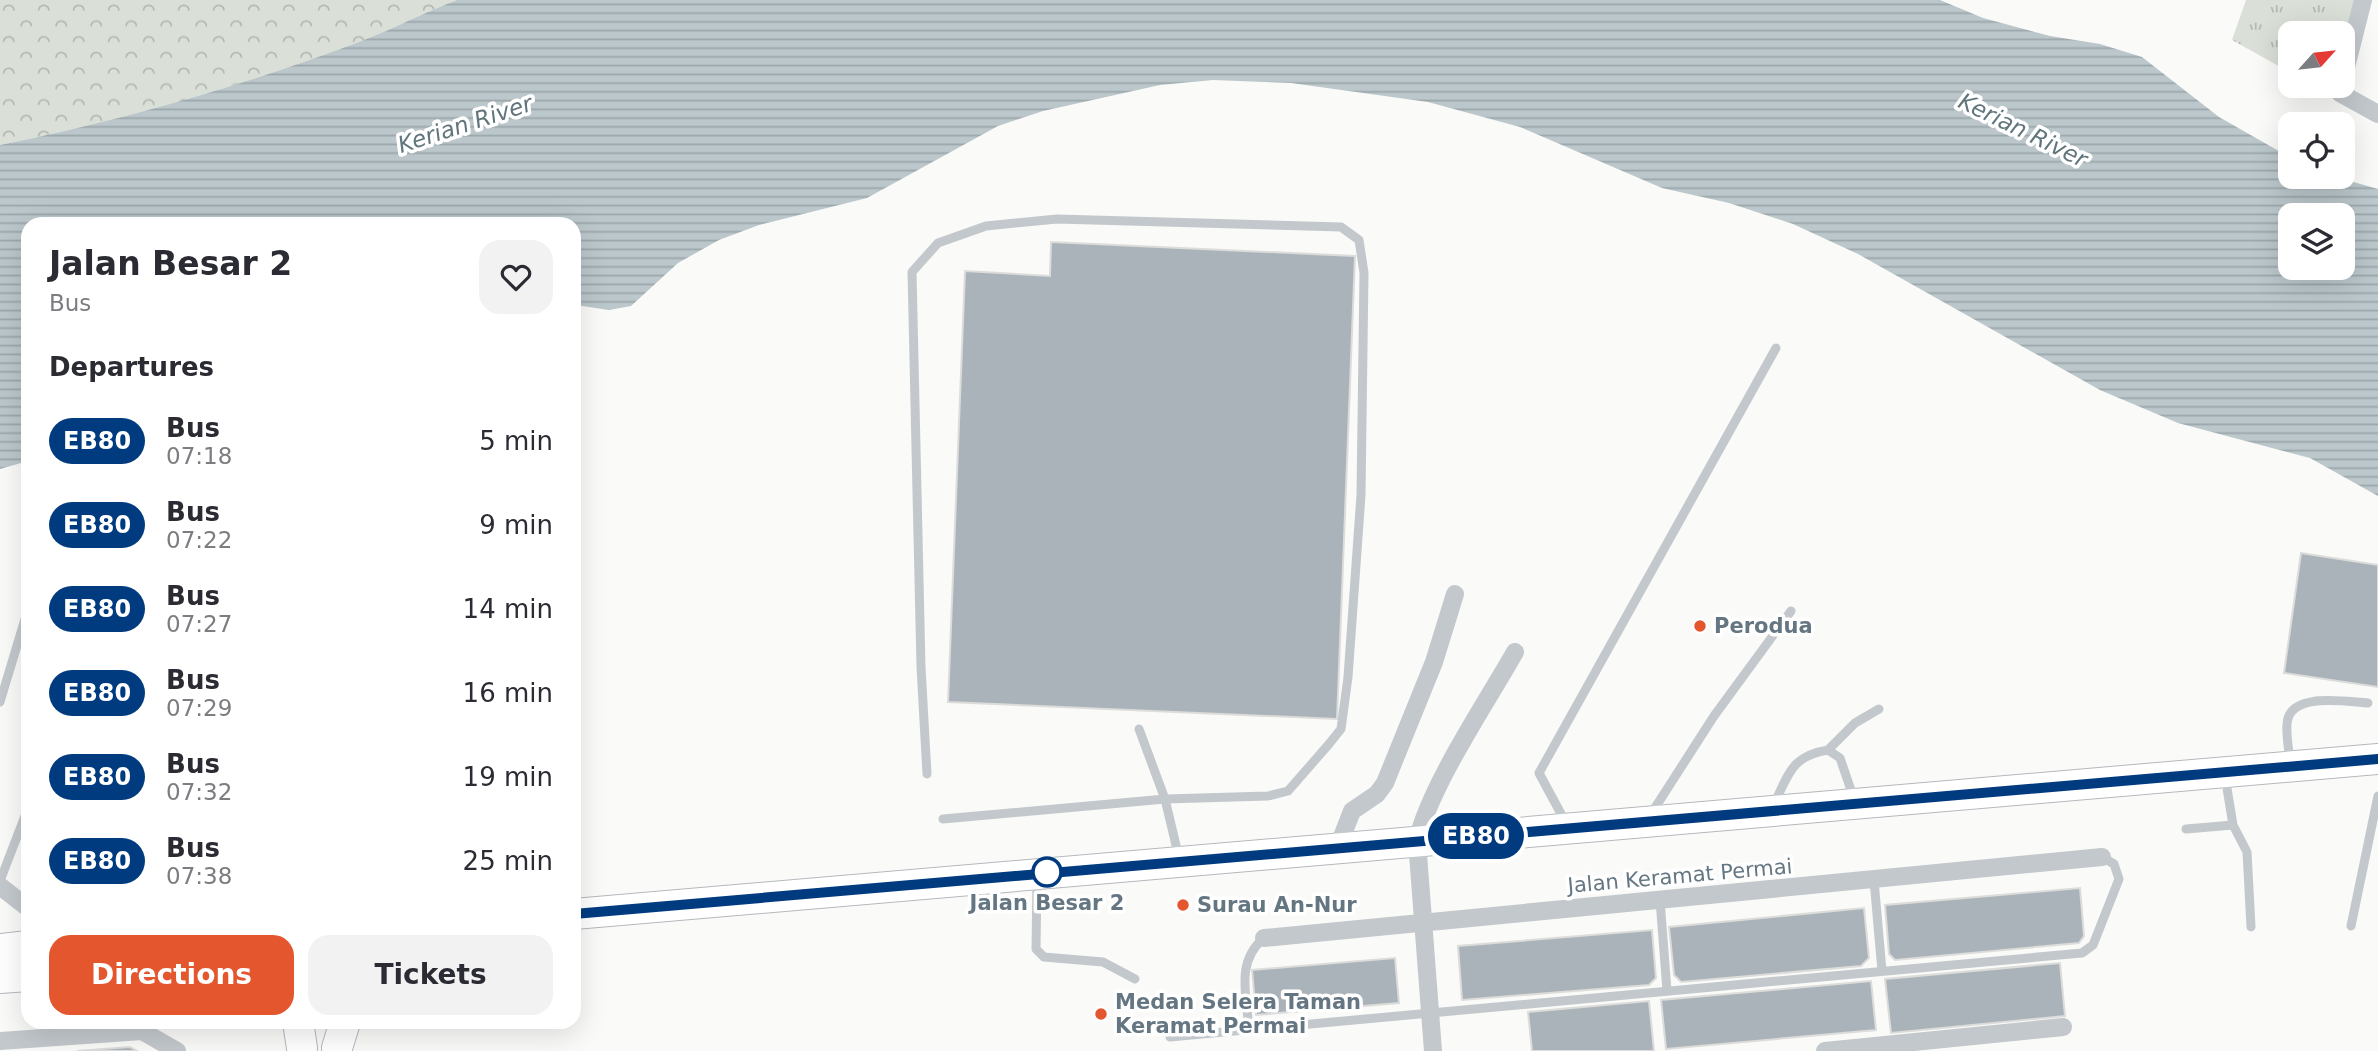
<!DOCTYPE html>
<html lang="en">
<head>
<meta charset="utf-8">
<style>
	:root { --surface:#fff; --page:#f2f2f3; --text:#2b2b33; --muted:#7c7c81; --accent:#e4572e }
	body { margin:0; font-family:"DejaVu Sans",sans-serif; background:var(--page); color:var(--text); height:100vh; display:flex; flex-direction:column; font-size:26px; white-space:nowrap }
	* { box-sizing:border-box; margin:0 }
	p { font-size:23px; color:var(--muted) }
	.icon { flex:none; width:38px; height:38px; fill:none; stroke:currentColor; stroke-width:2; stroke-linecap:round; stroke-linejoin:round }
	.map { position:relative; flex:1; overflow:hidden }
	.side { position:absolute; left:21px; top:217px; width:560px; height:812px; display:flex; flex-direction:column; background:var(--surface); border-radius:21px; box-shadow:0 7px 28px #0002 }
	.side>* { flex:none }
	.badge { padding:0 14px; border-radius:23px; font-size:24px; line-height:46px }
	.needle { width:46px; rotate:63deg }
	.fabs { position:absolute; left:2278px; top:21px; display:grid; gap:14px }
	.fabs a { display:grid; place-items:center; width:77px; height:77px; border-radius:14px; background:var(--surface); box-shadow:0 7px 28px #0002; font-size:35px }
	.map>.badge { position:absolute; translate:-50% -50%; box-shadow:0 0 0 4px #fff }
	h2 { padding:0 28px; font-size:26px; line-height:63px }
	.round { display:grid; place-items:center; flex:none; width:74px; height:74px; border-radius:21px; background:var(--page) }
	.head { display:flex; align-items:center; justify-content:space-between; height:119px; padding:0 28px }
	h1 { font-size:33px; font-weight:800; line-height:52px }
	.button { display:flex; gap:14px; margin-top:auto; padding:14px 28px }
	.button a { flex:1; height:80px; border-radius:21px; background:var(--accent); color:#fff; font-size:28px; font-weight:800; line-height:80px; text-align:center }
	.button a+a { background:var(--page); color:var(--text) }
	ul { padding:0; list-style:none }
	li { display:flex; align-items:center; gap:21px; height:84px; padding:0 28px }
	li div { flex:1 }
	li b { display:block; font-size:26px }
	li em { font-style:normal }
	li .badge { min-width:77px; font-weight:700; text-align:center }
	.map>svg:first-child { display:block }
	.grass { fill:url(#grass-tufts) }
	.forest { fill:url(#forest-crowns) }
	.water { fill:url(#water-rules); fill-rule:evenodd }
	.building { fill:#aab3b9; stroke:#dcdcda; stroke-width:2 }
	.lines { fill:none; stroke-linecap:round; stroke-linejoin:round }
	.trunk-casing { stroke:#b4b9bd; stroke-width:32 }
	.service { stroke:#c3c8cc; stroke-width:9 }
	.minor { stroke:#c3c8cc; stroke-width:18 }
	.trunk { stroke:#fff; stroke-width:30 }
	.line-casing { stroke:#fff; stroke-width:16 }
	.line { stroke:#003b80; stroke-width:10 }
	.poi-dot { fill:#e4572e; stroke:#fff; stroke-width:2.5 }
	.stop-dot { fill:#fff; stroke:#003b80; stroke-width:3.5 }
	.labels { text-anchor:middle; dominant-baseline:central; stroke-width:7; stroke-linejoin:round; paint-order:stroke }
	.poi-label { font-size:21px; font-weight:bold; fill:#657683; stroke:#fff; text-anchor:start }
	.street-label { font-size:21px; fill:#657683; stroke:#fff }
	.stop-label { font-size:21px; font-weight:bold; fill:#657683; stroke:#fff }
	.water-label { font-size:23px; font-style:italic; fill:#60757c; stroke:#fff }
</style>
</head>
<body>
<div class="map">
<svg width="2378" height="1051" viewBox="0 0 2378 1051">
	<defs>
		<pattern id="grass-tufts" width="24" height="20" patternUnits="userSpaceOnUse" patternTransform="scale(1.75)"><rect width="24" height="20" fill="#dadfd7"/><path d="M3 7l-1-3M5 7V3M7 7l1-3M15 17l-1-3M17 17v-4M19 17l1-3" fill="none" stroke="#b4b9b4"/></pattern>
		<pattern id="forest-crowns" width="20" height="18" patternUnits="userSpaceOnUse" patternTransform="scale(1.75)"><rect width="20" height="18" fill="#dadfd7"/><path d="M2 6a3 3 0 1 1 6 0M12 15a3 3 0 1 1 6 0" fill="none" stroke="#b4b9b4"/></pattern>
		<pattern id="water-rules" width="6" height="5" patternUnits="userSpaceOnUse" patternTransform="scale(1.75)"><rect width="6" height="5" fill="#bbc7cb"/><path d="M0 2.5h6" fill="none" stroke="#9ca6aa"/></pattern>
	</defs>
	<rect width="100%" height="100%" fill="#fafaf8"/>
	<path class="grass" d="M2246 0H2356L2343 39V33H2291V73L2232 40Z"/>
	<path class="forest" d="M0 0H457C425 12 395 28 364 40 246 85 123 120 0 145Z"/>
	<path class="water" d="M457 0H1940L1983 18 2050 36 2100 44 2142 57 2219 117 2291 158V177H2336L2378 189V496L2310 458 2178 423 2100 390 1858 254 1793 224 1729 203 1662 188 1520 127 1428 102 1291 83 1213 80 1160 85 1043 111 998 126 867 198 759 225 719 240 678 263 631 306 609 310 582 306 574 309V224H28V461L0 469V145C123 120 246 85 364 40 395 28 425 12 457 0ZM2291 215H2343V268H2291Z"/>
	<path class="building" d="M1051 242 1355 256 1337 719 948 702 965 271 1050 276Z
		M2301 553 2378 565V687L2284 673Z
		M2080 888 2084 936 2079 943 1895 960 1889 954 1885 905Z
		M1864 908 1869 958 1861 966 1681 982 1674 975 1669 927Z
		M1652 930 1656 978 1649 985 1462 1000 1458 946Z
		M1395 958 1399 1003 1256 1015 1252 970Z
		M2060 963 2065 1016 1891 1033 1885 979Z
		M1871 981 1876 1030 1666 1049 1661 1000Z
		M1649 1001 1654 1051H1532L1528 1012Z
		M130 1047 137 1051H77Z"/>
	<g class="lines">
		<g class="trunk-casing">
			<path id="trunk" d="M574 914 2378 759
				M0 949 28 946
				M0 978 28 976
				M298 1022 302 1048
				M337 1048 345 1022"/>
		</g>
		<path class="service" d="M0 702 28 609
			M1139 729 1165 799 1179 858
			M1828 750 1855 723 1879 709
			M2290 762C2289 750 2286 736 2287 724 2289 691 2346 702 2368 703
			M927 774 921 667 912 272 938 243 986 226 1057 219 1341 227 1359 240 1364 273 1361 495 1348 677 1341 729 1329 744 1288 791 1268 796 1165 799 943 819
			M2225 776 2233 825 2247 852 2251 927
			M1774 804C1789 774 1791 756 1828 750L1840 758 1854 799
			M1651 814 1714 716 1791 611
			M1566 823 1539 773 1776 348
			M2186 829 2233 825
			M1037 879 1036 949 1044 957 1103 962 1135 979
			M1874 880 1882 971
			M0 881 28 808
			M1660 900 1667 991
			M2351 926 2378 796
			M1249 1030C1247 996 1235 962 1264 938
			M1170 1037 2082 953 2093 945 2119 879 2114 864 2102 857"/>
		<path class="minor" d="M2343 79 2363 0
			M2342 86 2340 93 2378 114
			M1338 847 1352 811 1377 794 1385 783 1434 662 1455 594
			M0 886 28 908
			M1264 938 2102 857
			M0 1041 142 1031 177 1051
			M1433 1051 1417 841C1431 784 1485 705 1515 652
			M1825 1051 2063 1027"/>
		<use href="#trunk" class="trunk"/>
	</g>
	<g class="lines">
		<g class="line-casing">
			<path id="line" d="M574 914 2378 759"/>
		</g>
		<use href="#line" class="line"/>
	</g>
	<g class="poi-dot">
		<circle cx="1700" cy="626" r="7"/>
		<circle cx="1183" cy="905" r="7"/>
		<circle cx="1101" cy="1014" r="7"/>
	</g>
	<circle class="stop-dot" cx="1047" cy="872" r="14"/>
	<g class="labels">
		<g class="poi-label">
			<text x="1714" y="626">Perodua</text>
			<text x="1197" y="905">Surau An-Nur</text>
			<text x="1115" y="1002">Medan Selera Taman<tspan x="1115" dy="24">Keramat Permai</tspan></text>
		</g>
		<g class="street-label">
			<text transform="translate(1680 876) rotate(-5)">Jalan Keramat Permai</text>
		</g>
		<g class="stop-label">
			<text x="1047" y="903">Jalan Besar 2</text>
		</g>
		<g class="water-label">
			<text transform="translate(465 124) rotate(-18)">Kerian River</text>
			<text transform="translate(2023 130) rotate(26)">Kerian River</text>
		</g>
	</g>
</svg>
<div class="fabs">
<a><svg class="needle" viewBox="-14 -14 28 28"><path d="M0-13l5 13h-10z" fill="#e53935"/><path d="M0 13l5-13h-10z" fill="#7c7c81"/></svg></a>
<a><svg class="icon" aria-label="locate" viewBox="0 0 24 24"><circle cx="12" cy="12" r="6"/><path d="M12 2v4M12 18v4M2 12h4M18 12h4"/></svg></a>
<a><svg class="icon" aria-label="layers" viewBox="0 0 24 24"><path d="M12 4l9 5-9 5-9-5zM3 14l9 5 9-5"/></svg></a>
</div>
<b class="badge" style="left:1476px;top:836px;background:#003b80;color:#fff">EB80</b>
<section class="side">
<div class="head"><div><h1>Jalan Besar 2</h1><p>Bus</p></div><a class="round"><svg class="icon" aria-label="heart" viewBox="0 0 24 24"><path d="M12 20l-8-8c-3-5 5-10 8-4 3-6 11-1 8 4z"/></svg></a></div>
<h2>Departures</h2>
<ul>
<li><span class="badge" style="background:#003b80;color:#fff">EB80</span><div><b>Bus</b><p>07:18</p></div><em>5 min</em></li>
<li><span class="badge" style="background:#003b80;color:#fff">EB80</span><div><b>Bus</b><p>07:22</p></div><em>9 min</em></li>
<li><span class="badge" style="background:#003b80;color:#fff">EB80</span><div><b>Bus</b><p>07:27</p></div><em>14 min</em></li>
<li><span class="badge" style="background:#003b80;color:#fff">EB80</span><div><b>Bus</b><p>07:29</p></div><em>16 min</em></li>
<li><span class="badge" style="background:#003b80;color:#fff">EB80</span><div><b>Bus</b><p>07:32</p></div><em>19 min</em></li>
<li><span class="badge" style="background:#003b80;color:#fff">EB80</span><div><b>Bus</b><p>07:38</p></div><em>25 min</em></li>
</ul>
<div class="button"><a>Directions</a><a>Tickets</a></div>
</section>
</div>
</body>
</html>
